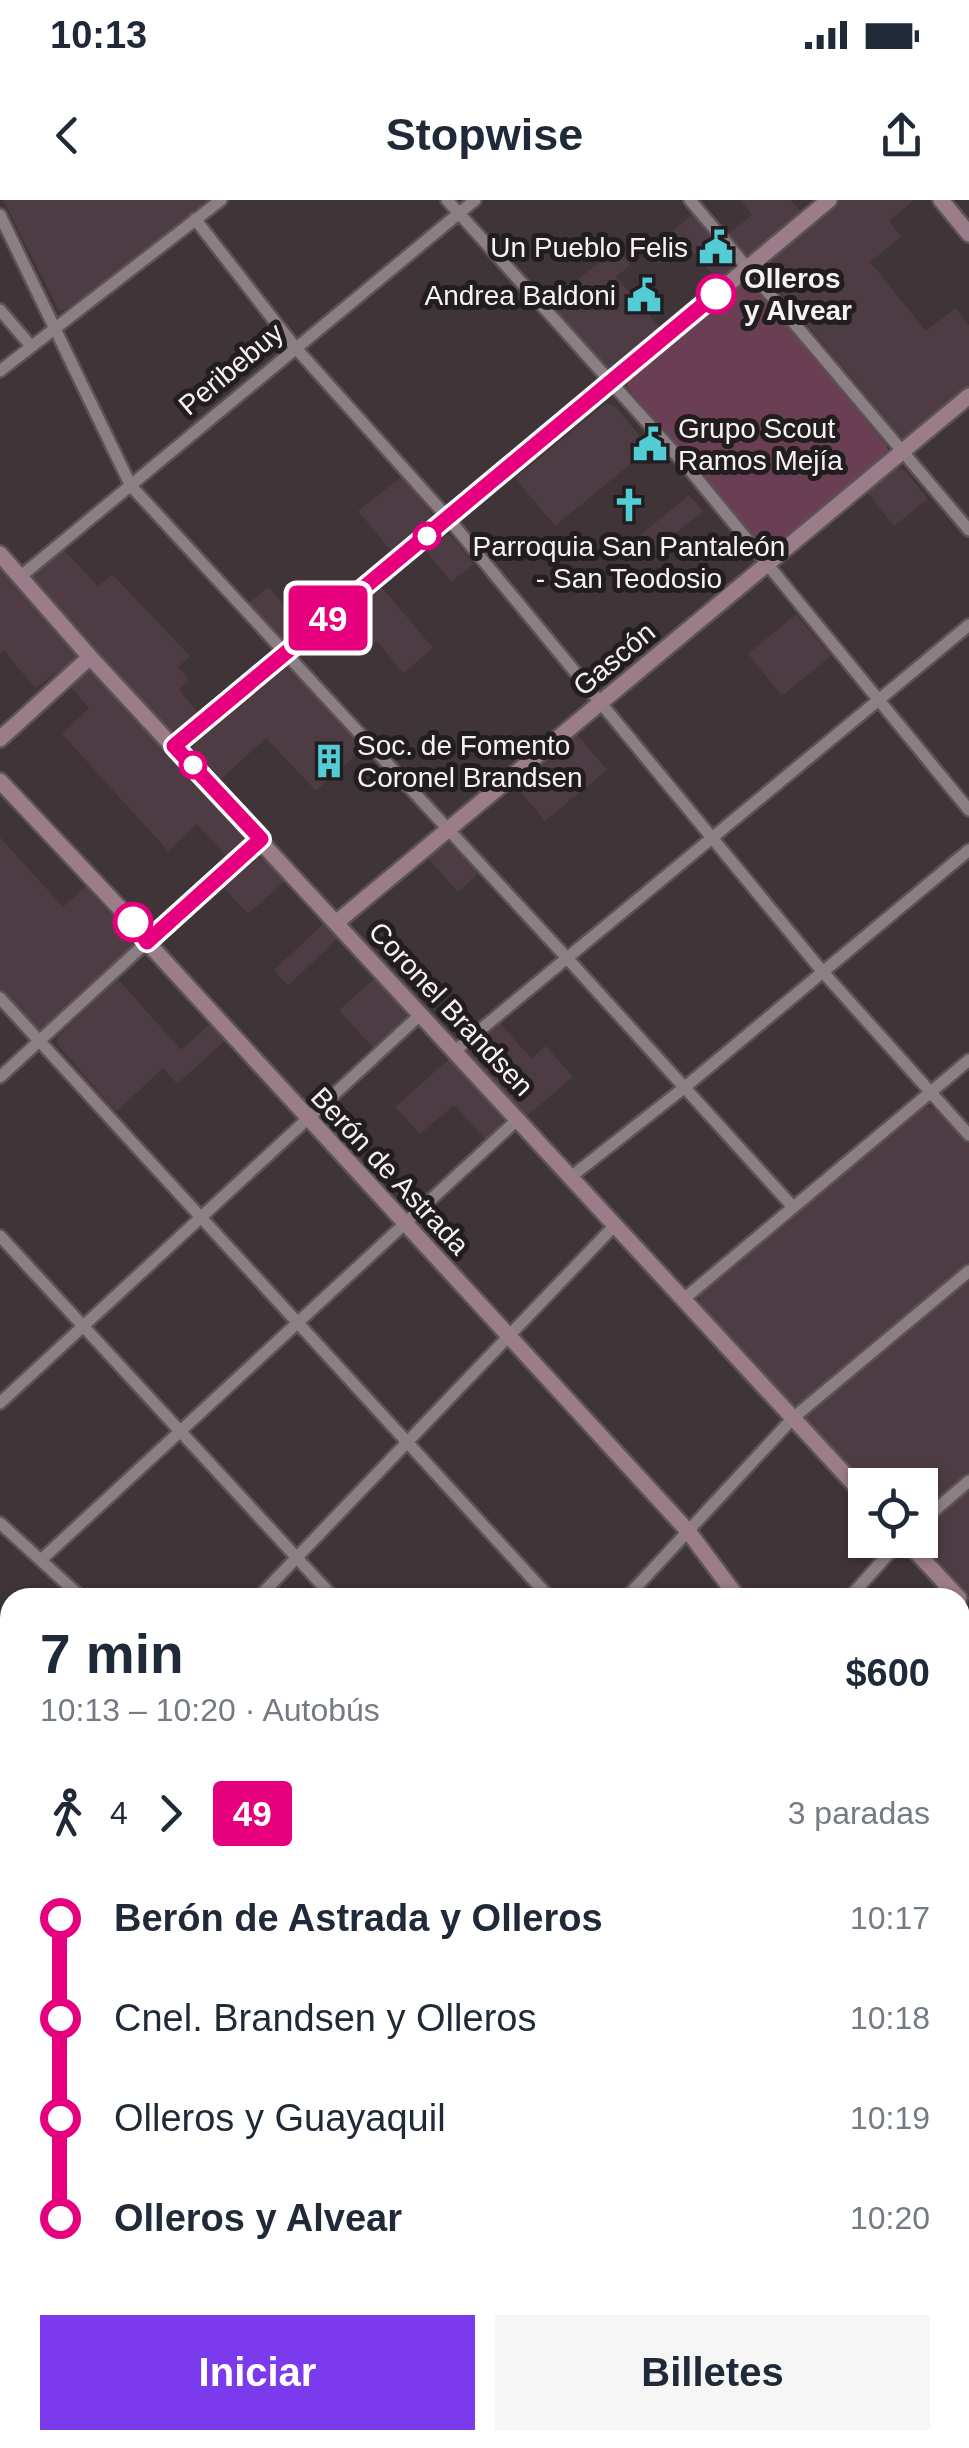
<!DOCTYPE html>
<html lang="es">
<head>
<meta charset="utf-8">
<style>
	:root { --surface:#fff; --page:#f6f6f7; --text:#1f2937; --muted:#747a83; --accent:#7c3aed }
	body { margin:0; font-family:Helvetica,sans-serif; background:var(--page); color:var(--text); height:100vh; display:flex; flex-direction:column; font-size:38px; white-space:nowrap }
	* { box-sizing:border-box; margin:0 }
	p { font-size:32px; color:var(--muted) }
	.icon { flex:none; width:55px; height:55px; fill:none; stroke:currentColor; stroke-width:2; stroke-linecap:round; stroke-linejoin:round }
	.map { position:relative; flex:1; overflow:hidden }
	.details { position:absolute; left:0px; top:1388px; width:970px; height:862px; display:flex; flex-direction:column; background:var(--surface); border-radius:30px 30px 0 0; box-shadow:0 2px 8px #0004 }
	.details>* { flex:none }
	.badge { padding:0 20px; border-radius:8px; font-size:35px; line-height:65px }
	.tools { position:absolute; left:848px; top:1268px; display:grid; gap:20px }
	.tools a { display:grid; place-items:center; width:90px; height:90px; border-radius:0px; background:var(--surface); box-shadow:0 2px 8px #0004; font-size:50px }
	.map>.badge { position:absolute; translate:-50% -50%; box-shadow:0 0 0 5px #fff }
	.legs { display:flex; align-items:center; gap:15px; height:110px; padding:0 40px; font-size:32px }
	.legs p { margin-inline-start:auto }
	.headline { display:flex; align-items:center; justify-content:space-between; height:170px; padding:0 40px }
	h1 { font-size:55px; font-weight:600; line-height:75px }
	.primary-button { display:flex; gap:20px; margin-top:auto; padding:20px 40px }
	.primary-button a { flex:1; height:115px; border-radius:0px; background:var(--accent); color:#fff; font-size:40px; font-weight:600; line-height:115px; text-align:center }
	.primary-button a+a { background:var(--page); color:var(--text) }
	ul { padding:0 40px; list-style:none }
	li { display:flex; align-items:center; gap:35px; height:100px; font-size:38px }
	li i { display:grid; place-items:center; width:15px; height:100%; margin:0 12px; background:currentColor }
	li i::after { content:''; width:25px; height:25px; margin:-12px; border:8px solid; border-radius:50%; background:var(--surface) }
	li p { margin-inline-start:auto }
	li:first-child i { background:linear-gradient(#0000 50%,currentColor 0) }
	li:last-child i { background:linear-gradient(currentColor 50%,#0000 0) }
	.status { display:flex; justify-content:space-between; align-items:center; height:70px; padding:0 50px; background:var(--surface); direction:ltr }
	.status svg { height:28px; fill:currentColor }
	header { display:flex; justify-content:space-between; align-items:center; height:130px; padding:0 40px; background:var(--surface); font-size:45px; font-weight:600 }
	.map>svg:first-child { display:block }
	.built { fill:#4d3c43 }
	.green { fill:#6b3f53 }
	.lines { fill:none; stroke-linecap:round; stroke-linejoin:round }
	.street-casing { stroke:#5c5357; stroke-width:16 }
	.secondary-casing { stroke:#5c5357; stroke-width:20 }
	.street { stroke:#8c7f84; stroke-width:11 }
	.secondary { stroke:#9b7c89; stroke-width:15 }
	.rail-casing { stroke:#9f969a; stroke-width:8 }
	.rail { stroke:#221d1f; stroke-width:4; stroke-dasharray:11; stroke-linecap:butt }
	.line-1-casing { stroke:#fff; stroke-width:22 }
	.line-1 { stroke:#e6007e; stroke-width:15 }
	.stop-1-dot { fill:#fff; stroke:#e6007e; stroke-width:5 }
	.labels { text-anchor:middle; dominant-baseline:central; stroke-width:10; stroke-linejoin:round; paint-order:stroke }
	.poi-label { font-size:28px; fill:#f8f1f4; stroke:#221d1f; text-anchor:end }
	.stop-label { font-size:28px; font-weight:bold; fill:#f8f1f4; stroke:#221d1f; text-anchor:start }
	.street-label { font-size:28px; fill:#f8f1f4; stroke:#221d1f }
</style>
</head>
<body>
<div class="status"><b>10:13</b><svg viewBox="0 0 49 12"><path d="M0 12V9h3v3zM5 12V6h3v6zM10 12V3h3v9zM15 12V0h3v12zM26 1h20v11H26zM47 4h2v5h-2z"/></svg></div>
<header><svg class="icon" aria-label="back" viewBox="0 0 24 24"><path d="M15 5l-7 7 7 7"/></svg>Stopwise<svg class="icon" aria-label="share" viewBox="0 0 24 24"><path d="M12 15V3M7 8l5-5 5 5M5 13v7h14v-7"/></svg></header>
<div class="map">
<svg width="969" height="2248" viewBox="0 0 969 2248">
	<rect width="100%" height="100%" fill="#3f3438"/>
	<path class="built" d="M3 0H209L67 109 59 111Z
		M740 0H791L802 13 751 57H746L726 36 752 15Z
		M836 0H914L889 21 901 37 870 62 926 131 955 108 969 125V189L907 241 902 238 760 68V64Z
		M694 13 734 62 733 73 720 83 685 43 658 64 648 52Z
		M617 48 631 64 616 77 663 131 617 169 608 168 549 103Z
		M606 203 615 206 650 248 555 326 515 278Z
		M897 268 906 271 928 299 894 326 865 290 891 269Z
		M401 277 428 308 432 318 394 354 358 311Z
		M689 295 703 311 646 358 632 342Z
		M438 334 451 336 474 364 451 382 423 347Z
		M63 349 98 386 112 374 190 456 178 467 189 480 179 489 199 515 181 531H169L33 381 32 375Z
		M0 363 80 457 35 488 4 451 0 454Z
		M379 384 433 448 403 473 377 441 359 455 332 423Z
		M269 387 304 429 288 441 282 442 246 405Z
		M796 414 831 456 782 496 748 454Z
		M282 465 286 466 363 548 316 591 266 538 217 583 189 553 187 544Z
		M87 470H94L247 633 245 644 229 659 197 624 168 651 62 534 89 508 69 485Z
		M575 532 607 570 545 621 513 583Z
		M0 637 63 707 86 686 130 735 133 744 130 752 53 826 40 829 29 824 0 792Z
		M442 642 450 643 478 674 458 692 425 655Z
		M255 657 266 660 285 681 248 714 221 685Z
		M324 723 338 738 288 786 274 770Z
		M376 777 403 805 406 815 405 819 373 848 339 810Z
		M118 779 181 850 213 821 228 838 177 884 163 868 116 912 57 844 58 836Z
		M499 822 531 858 546 846 573 877 524 918 470 860 468 854 472 845Z
		M449 859 503 917 502 927 487 941 454 905 420 934 395 907Z
		M928 906 937 910 969 944V1394L919 1340 920 1285H868L702 1107 699 1098 702 1091 919 908Z
		M10 1553V2240H539L532 2248H0V1564Z"/>
	<path class="green" d="M752 82 886 245 889 253 769 354 763 352 627 187 628 179 742 83Z"/>
	<g class="lines">
		<g class="street-casing">
			<path id="street" d="M447 0 690 270 969 610
				M690 0 969 330
				M0 15 131 286 567 758 793 1007
				M195 19 294 146 448 318 822 771 969 935
				M0 110 31 146
				M0 171 221 0
				M20 377 475 0
				M0 798 550 1398
				M456 850 969 425
				M0 877 147 742
				M572 976 685 887 969 650
				M0 1036 334 1398
				M685 1098 969 860
				M0 1203 421 814
				M0 1323 82 1398
				M920 1323 969 1281
				M42 1359 518 919
				M258 1398 615 1025
				M626 1398 793 1218 969 1071
				M849 1398 901 1340
				M0 1489 10 1498
				M960 1513 969 1503
				M960 1836 969 1844
				M960 1890 969 1880
				M960 2047 969 2055
				M827 2240 835 2248
				M939 2240 948 2248
				M645 2248 652 2240"/>
		</g>
		<g class="secondary-casing">
			<path id="secondary" d="M941 0 969 34
				M0 354 90 457 865 1296
				M0 539 90 457
				M174 546 829 0
				M0 581 131 720 147 742 688 1331 738 1398
				M337 722 969 196
				M147 742 261 639
				M905 1340 959 1398
				M960 1625 969 1633"/>
		</g>
		<use href="#street" class="street"/>
		<use href="#secondary" class="secondary"/>
		<g class="rail-casing">
			<path id="rail" d="M0 1426 10 1435
				M879 2240 888 2248"/>
		</g>
		<use href="#rail" class="rail"/>
	</g>
	<g class="lines">
		<g class="line-1-casing">
			<path id="line-1" d="M133 722 147 742 261 639 174 546 716 94"/>
		</g>
		<use href="#line-1" class="line-1"/>
	</g>
	<defs>
		<g id="civic-bare" transform="scale(2.7)"><path d="M-.6-6.5H3V-4.5H.6V-3L4-1V1h2V6H-6V1h2V-1L-.6-3ZM-1.2 2.5V6h2.4V2.5Z" fill="#52ccd5" stroke="#221d1f" stroke-width="2.5" paint-order="stroke"/></g>
		<g id="church-bare" transform="scale(2.7)"><path d="M-1.2-6h2.4v3.5h3.3v2.4h-3.3V6h-2.4V-.1h-3.3v-2.4h3.3Z" fill="#52ccd5" stroke="#221d1f" stroke-width="2.5" paint-order="stroke"/></g>
		<g id="building-bare" transform="scale(2.7)"><path d="M-4-6H4V6H1V3H-1V6H-4ZM-2.5-4.3h1.7v1.8h-1.7ZM.8-4.3h1.7v1.8H.8ZM-2.5-1h1.7V.8h-1.7ZM.8-1h1.7V.8H.8Z" fill="#52ccd5" stroke="#221d1f" stroke-width="2.5" paint-order="stroke"/></g>
	</defs>
	<g fill-rule="evenodd">
		<use href="#civic-bare" x="716" y="47"/>
		<use href="#civic-bare" x="644" y="95"/>
		<use href="#civic-bare" x="650" y="244"/>
		<use href="#church-bare" x="629" y="305"/>
		<use href="#building-bare" x="329" y="561"/>
	</g>
	<g class="stop-1-dot">
		<circle cx="716" cy="94" r="18"/>
		<circle cx="427" cy="336" r="12"/>
		<circle cx="193" cy="565" r="12"/>
		<circle cx="133" cy="722" r="18"/>
	</g>
	<g class="labels">
		<g class="poi-label">
			<text x="688" y="47">Un Pueblo Felis</text>
			<text x="616" y="95">Andrea Baldoni</text>
			<text x="678" y="228" text-anchor="start">Grupo Scout<tspan x="678" dy="32">Ramos Mejía</tspan></text>
			<text x="629" y="346" text-anchor="middle">Parroquia San Pantaleón<tspan x="629" dy="32">- San Teodosio</tspan></text>
			<text x="357" y="545" text-anchor="start">Soc. de Fomento<tspan x="357" dy="32">Coronel Brandsen</tspan></text>
		</g>
		<g class="stop-label">
			<text x="744" y="78">Olleros<tspan x="744" dy="32">y Alvear</tspan></text>
		</g>
		<g class="street-label">
			<text transform="translate(231 169) rotate(-40)">Peribebuy</text>
			<text transform="translate(614 459) rotate(-40)">Gascón</text>
			<text transform="translate(451 809) rotate(47)">Coronel Brandsen</text>
			<text transform="translate(390 971) rotate(47)">Berón de Astrada</text>
		</g>
	</g>
</svg>
<div class="tools">
<a><svg class="icon" aria-label="locate" viewBox="0 0 24 24"><circle cx="12" cy="12" r="6"/><path d="M12 2v4M12 18v4M2 12h4M18 12h4"/></svg></a>
</div>
<b class="badge" style="left:328px;top:418px;background:#e6007e;color:#fff">49</b>
<section class="details">
<div class="headline"><div><h1>7 min</h1><p>10:13 – 10:20 · Autobús</p></div><b>$600</b></div>
<div class="legs"><svg class="icon" aria-label="walk" viewBox="0 0 24 24"><circle cx="13" cy="4" r="2"/><path d="M13 8l-2 6 4 7M11 14l-3 7M7 12l3-4h3l4 4"/></svg>4<svg class="icon" aria-label="forward" viewBox="0 0 24 24"><path d="M9 5l7 7-7 7"/></svg><b class="badge" style="background:#e6007e;color:#fff">49</b><p>3 paradas</p></div>
<ul>
<li><i style="color:#e6007e"></i><b>Berón de Astrada y Olleros</b><p>10:17</p></li>
<li><i style="color:#e6007e"></i><span>Cnel. Brandsen y Olleros</span><p>10:18</p></li>
<li><i style="color:#e6007e"></i><span>Olleros y Guayaquil</span><p>10:19</p></li>
<li><i style="color:#e6007e"></i><b>Olleros y Alvear</b><p>10:20</p></li>
</ul>
<div class="primary-button"><a>Iniciar</a><a>Billetes</a></div>
</section>
</div>
</body>
</html>
